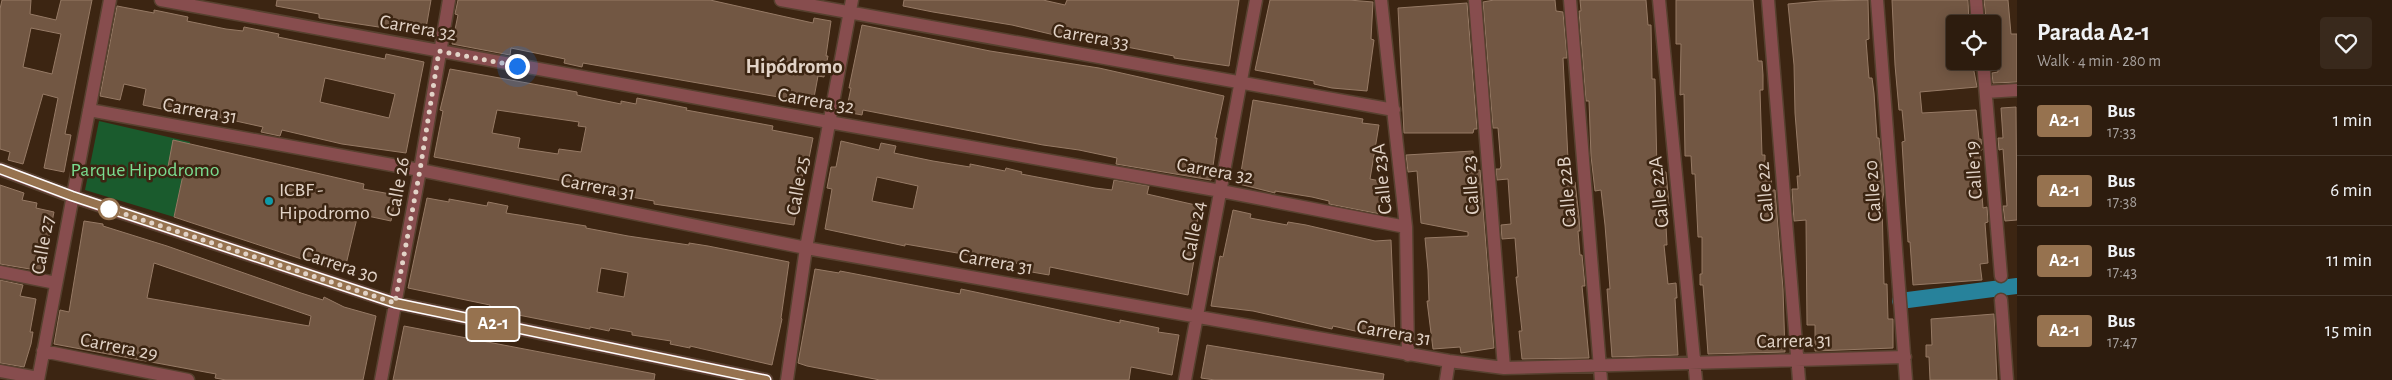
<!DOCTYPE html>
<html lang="en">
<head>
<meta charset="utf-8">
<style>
	:root { --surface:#2d1c0e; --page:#39291c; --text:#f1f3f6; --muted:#a7a19e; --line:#483a2e }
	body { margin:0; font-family:"Alegreya Sans",sans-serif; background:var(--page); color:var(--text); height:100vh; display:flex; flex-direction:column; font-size:19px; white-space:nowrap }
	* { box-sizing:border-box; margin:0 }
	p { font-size:16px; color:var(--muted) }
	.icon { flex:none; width:28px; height:28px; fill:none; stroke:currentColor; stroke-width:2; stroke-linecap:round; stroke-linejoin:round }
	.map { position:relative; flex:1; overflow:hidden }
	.details { display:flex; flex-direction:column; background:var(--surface); width:375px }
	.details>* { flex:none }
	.badge { padding:0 10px; border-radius:4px; font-size:18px; line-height:32px }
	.controls { position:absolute; left:1946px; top:15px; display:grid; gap:10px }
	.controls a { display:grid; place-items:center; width:55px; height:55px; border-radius:5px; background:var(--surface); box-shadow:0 2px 12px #0003,0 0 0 1px var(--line); font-size:25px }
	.you { position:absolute; width:25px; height:25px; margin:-12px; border:4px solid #fff; border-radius:50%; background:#1a73e8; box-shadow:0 0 0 8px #1a73e833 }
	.map>.badge { position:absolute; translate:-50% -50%; box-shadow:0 0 0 2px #fff }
	.round { display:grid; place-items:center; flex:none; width:52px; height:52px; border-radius:5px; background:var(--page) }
	.head { display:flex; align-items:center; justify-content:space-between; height:85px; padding:0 20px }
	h1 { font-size:24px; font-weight:700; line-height:38px }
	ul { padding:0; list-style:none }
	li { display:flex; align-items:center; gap:15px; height:70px; padding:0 20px; border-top:1px solid var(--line) }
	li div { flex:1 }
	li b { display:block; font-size:19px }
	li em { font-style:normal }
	li .badge { min-width:55px; font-weight:700; text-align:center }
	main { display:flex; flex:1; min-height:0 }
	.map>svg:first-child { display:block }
	.green { fill:#1a5b2d }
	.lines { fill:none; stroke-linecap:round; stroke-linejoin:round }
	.canal { stroke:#27829b; stroke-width:16 }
	.building { fill:#725743; stroke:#967a65; fill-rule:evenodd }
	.minor-casing { stroke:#57412f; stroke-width:15 }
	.minor { stroke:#874d4e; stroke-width:12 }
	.line-casing { stroke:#fff; stroke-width:11 }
	.line { stroke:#96724f; stroke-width:8 }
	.walk { stroke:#e2d3c7; stroke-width:5; stroke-dasharray:0 9 }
	.culture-dot { fill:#0f9aa8; stroke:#3c2512; stroke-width:2 }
	.stop-dot { fill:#fff; stroke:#96724f; stroke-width:2.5 }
	.labels { text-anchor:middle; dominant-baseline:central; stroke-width:5; stroke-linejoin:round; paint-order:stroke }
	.street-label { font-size:20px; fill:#e2d3c7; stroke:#3c2512 }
	.park-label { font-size:20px; fill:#7adc8f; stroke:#3c2512 }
	.poi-label { font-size:20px; fill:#e2d3c7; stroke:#3c2512; text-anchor:start }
	.neighbourhood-label { font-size:21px; font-weight:bold; fill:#e2d3c7; stroke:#3c2512 }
</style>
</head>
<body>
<main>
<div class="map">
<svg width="2017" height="380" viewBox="0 0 2017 380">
	<rect width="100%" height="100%" fill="#3c2512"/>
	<path class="green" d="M99 121 190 142 174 217 85 190Z"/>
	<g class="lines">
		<path class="canal" d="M1900 301 2017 286"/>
	</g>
	<path class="building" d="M2 0H31L30 14 56 20 61 0H92L65 134 71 135 64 172 44 168 58 98 43 94 23 164 8 160 10 152 0 149V9ZM31 28 61 34 52 74 23 67Z
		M277 0H431L425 34 319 18V14L276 6Z
		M458 0H710L813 23 814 18 831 21 826 56H828L824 77 818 76 813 103 583 63 582 67 564 63 565 59 511 48 510 55 452 44 458 15 455 14Z
		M904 0H1043L1065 5 1067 0H1239L1229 66 1174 58V56L1116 45 1063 37 1012 25 933 12 903 6Z
		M1270 0H1349L1373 2 1371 39 1374 40 1367 91 1332 88 1314 84V81L1255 70Z
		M1494 0H1555L1556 11 1563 12 1567 58H1563L1568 159 1570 182H1575L1579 217 1580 231H1578L1580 255H1582L1585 286H1582L1589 358 1522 359 1519 331H1522L1516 277H1518L1515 238 1502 239 1501 225 1511 224 1508 179 1497 180 1496 169H1500L1501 166 1498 128H1493L1483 2Z
		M1580 0H1646L1648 25H1651L1652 79H1655L1657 172H1666L1669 206H1665L1667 245H1664L1668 284 1676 283 1677 298H1675L1678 355 1612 357 1607 289H1610L1605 225 1601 190 1595 191 1591 156 1589 101H1586L1579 11H1581Z
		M1676 0H1753L1758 61H1762L1763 75V90H1760L1762 155H1765V175H1771L1772 190H1775L1783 289 1785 352 1708 354 1703 285H1700V274H1702V237H1698L1695 174H1692L1691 156H1685L1684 94 1680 95 1681 44H1676Z
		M1868 0 1869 39 1866 40 1869 78H1872L1874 93 1877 138H1879L1884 192 1882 202 1884 284H1887L1888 319H1893V348L1815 351V325H1807L1806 220 1794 221 1792 189H1798L1797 176H1800L1795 113 1794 65 1788 4 1820 1Z
		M1892 0H1968L1969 24H1955V62L1972 61 1977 87 1920 92 1922 113 1976 110 1979 139H1981L1982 150H1980L1981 161H1978L1980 195H1982L1983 208 1987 207 1988 222 1985 223 1988 263 1980 264 1982 280 1913 285 1910 242H1908L1902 142 1905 141 1902 110H1899L1895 65Z
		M1984 0H2008L2011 34H2017V82L1993 83 1992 73 1998 72 1993 17 1986 18Z
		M1467 3 1477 129H1474L1473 133H1404L1398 8Z
		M117 6 154 13V10L188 17 187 21 226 29 243 31 244 27 279 34 278 37 385 59 386 54 424 62 406 153 342 144 282 130 280 136 261 132 263 127 163 105 162 109 143 105 146 89 124 84 120 100 100 96ZM325 78 395 94 389 118 320 102Z
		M862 25 990 51 1099 68 1224 96 1215 138H1217L1211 180 1116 164 1117 158 1079 150 1043 145 863 110 862 115 846 112 851 88H849Z
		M450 69 577 92V95L621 104V101L636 104 637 98 687 108 686 110 773 126 772 130 813 138 806 173 803 172 794 225 654 204V201L614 194 574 184V183L434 157 443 111 440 110ZM497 110 579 122 578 126 586 127 581 152 559 149 558 154 518 148 520 138 492 133Z
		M1253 100 1363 119 1362 123 1379 125 1370 179 1386 182 1380 214 1329 204V201L1312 197 1275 191V193L1239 184Z
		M2016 107 2017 220 2005 221 2003 206H2007L2003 149 1999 150 1998 138H2003L2001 108Z
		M173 140 364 184 363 189 396 195 391 221 358 214 344 273 174 217 183 175 167 172Z
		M841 141 879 150 881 143 896 146 894 153 933 161 970 167V164L1005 171 1006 168 1022 172 1021 174 1095 188 1112 190 1114 180 1149 186 1147 194 1200 206 1193 248H1196L1188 295 1050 267 1049 275 1026 271 1027 265 905 244V246L825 229 832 189 827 188 831 167H836ZM877 177 918 186 913 209 872 201Z
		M1473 151 1474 171 1480 170 1494 348 1461 353 1460 347 1433 349 1427 301H1429L1428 270 1425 238 1468 236V232L1421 223 1417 171 1408 172 1406 155Z
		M0 185 24 193 22 200 37 203 36 208 54 212 42 271 0 264Z
		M427 198 449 202V199L487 206 488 202 508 206 506 213 586 226V228L628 236 689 245V243L708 246 789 262 781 318 782 319 772 365 690 346V348L670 344 671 341 632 335V332L610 328 609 331 590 327V329L508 313 507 318 488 314 490 305 408 288ZM601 268 628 273 624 297 597 292Z
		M1233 210 1251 214 1250 218 1287 225 1288 222 1306 225 1375 241 1391 240 1395 336 1373 335 1333 326 1332 329 1253 311 1211 306 1220 256 1223 257Z
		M84 221 103 224V226L167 246 301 293 323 300 324 297 344 307 376 316 363 380H226L215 378 216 374 54 344 60 310 69 312ZM154 263 311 316 309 326 147 298Z
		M815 269 839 273 840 271 960 294 961 289 1120 323V320L1159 328 1158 332 1179 335 1172 375 1131 367 1129 380H880L807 366 798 363Z
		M0 280 23 285 20 296 36 299 30 332H33L31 344 24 367 0 363Z
		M1994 314 1997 380H1930L1929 357H1926V345H1932L1931 319Z
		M404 326 655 374 654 380H393Z
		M1207 345 1384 374 1383 380H1215L1201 378Z"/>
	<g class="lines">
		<g class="minor-casing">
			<path id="minor" d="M161 0 829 122 1221 191 1406 227
				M781 0 1394 110
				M1381 0 1406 227 1408 355
				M1475 0 1504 368
				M1570 0 1601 380
				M1659 0 1696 380
				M1768 0 1799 380
				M1877 0 1906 380
				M1976 0 1978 24
				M1983 61 2001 276
				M1986 92 2017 90
				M89 110 420 170 806 248 1449 361 1504 368 1905 357
				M0 169 71 196 395 303 766 380
				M0 272 56 283
				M2001 300 2007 380
				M43 351 188 380
				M0 371 38 378
				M38 380 110 0
				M381 380 420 170 449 0
				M787 380 806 248 852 0
				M1185 380 1256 0
				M1446 380 1449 361"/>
		</g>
		<use href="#minor" class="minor"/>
	</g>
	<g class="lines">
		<g class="line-casing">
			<path id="line" d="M0 169 72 196 395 303 766 380"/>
		</g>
		<use href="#line" class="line"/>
		<path class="walk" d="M109 209 395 303 420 170 439 51 517 66"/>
	</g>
	<circle class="culture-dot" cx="269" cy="201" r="5"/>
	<circle class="stop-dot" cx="109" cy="209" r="10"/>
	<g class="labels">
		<g class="street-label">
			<text transform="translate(418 28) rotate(10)">Carrera 32</text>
			<text transform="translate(1091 37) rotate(10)">Carrera 33</text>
			<text transform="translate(816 101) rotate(10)">Carrera 32</text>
			<text transform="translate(200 111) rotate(10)">Carrera 31</text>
			<text transform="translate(1974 170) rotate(-94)">Calle 19</text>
			<text transform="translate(1215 171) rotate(10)">Carrera 32</text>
			<text transform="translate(1382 179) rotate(-96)">Calle 23A</text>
			<text transform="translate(1471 185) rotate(-94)">Calle 23</text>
			<text transform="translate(798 186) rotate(-80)">Calle 25</text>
			<text transform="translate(398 187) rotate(-80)">Calle 26</text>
			<text transform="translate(598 187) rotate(11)">Carrera 31</text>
			<text transform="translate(1873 191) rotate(-94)">Calle 20</text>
			<text transform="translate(1567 192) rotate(-95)">Calle 22B</text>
			<text transform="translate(1659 192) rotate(-96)">Calle 22A</text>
			<text transform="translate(1765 192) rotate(-95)">Calle 22</text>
			<text transform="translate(1194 231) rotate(-79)">Calle 24</text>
			<text transform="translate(43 245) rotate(-80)">Calle 27</text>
			<text transform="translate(996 262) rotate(10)">Carrera 31</text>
			<text transform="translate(340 265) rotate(18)">Carrera 30</text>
			<text transform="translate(1394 333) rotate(10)">Carrera 31</text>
			<text transform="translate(1794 341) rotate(-1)">Carrera 31</text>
			<text transform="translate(119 347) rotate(11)">Carrera 29</text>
		</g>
		<g class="park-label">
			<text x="145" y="170">Parque Hipodromo</text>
		</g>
		<g class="poi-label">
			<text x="279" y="190">ICBF -<tspan x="279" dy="23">Hipodromo</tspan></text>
		</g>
		<g class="neighbourhood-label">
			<text x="794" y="66">Hipódromo</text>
		</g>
	</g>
</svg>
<div class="controls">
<a><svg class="icon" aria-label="locate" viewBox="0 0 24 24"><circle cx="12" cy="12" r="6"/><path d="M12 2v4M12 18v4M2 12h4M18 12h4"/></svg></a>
</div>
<div class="you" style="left:517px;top:66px"></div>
<b class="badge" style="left:493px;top:324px;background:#96724f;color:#fff">A2-1</b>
</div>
<section class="details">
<div class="head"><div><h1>Parada A2-1</h1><p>Walk · 4 min · 280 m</p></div><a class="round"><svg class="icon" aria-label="heart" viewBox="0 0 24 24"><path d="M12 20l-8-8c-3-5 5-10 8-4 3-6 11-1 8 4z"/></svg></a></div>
<ul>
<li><span class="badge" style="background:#96724f;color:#fff">A2-1</span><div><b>Bus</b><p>17:33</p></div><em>1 min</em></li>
<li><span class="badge" style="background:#96724f;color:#fff">A2-1</span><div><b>Bus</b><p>17:38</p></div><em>6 min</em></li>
<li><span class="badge" style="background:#96724f;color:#fff">A2-1</span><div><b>Bus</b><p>17:43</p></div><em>11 min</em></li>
<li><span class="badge" style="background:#96724f;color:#fff">A2-1</span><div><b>Bus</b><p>17:47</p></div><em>15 min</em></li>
</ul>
</section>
</main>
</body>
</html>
